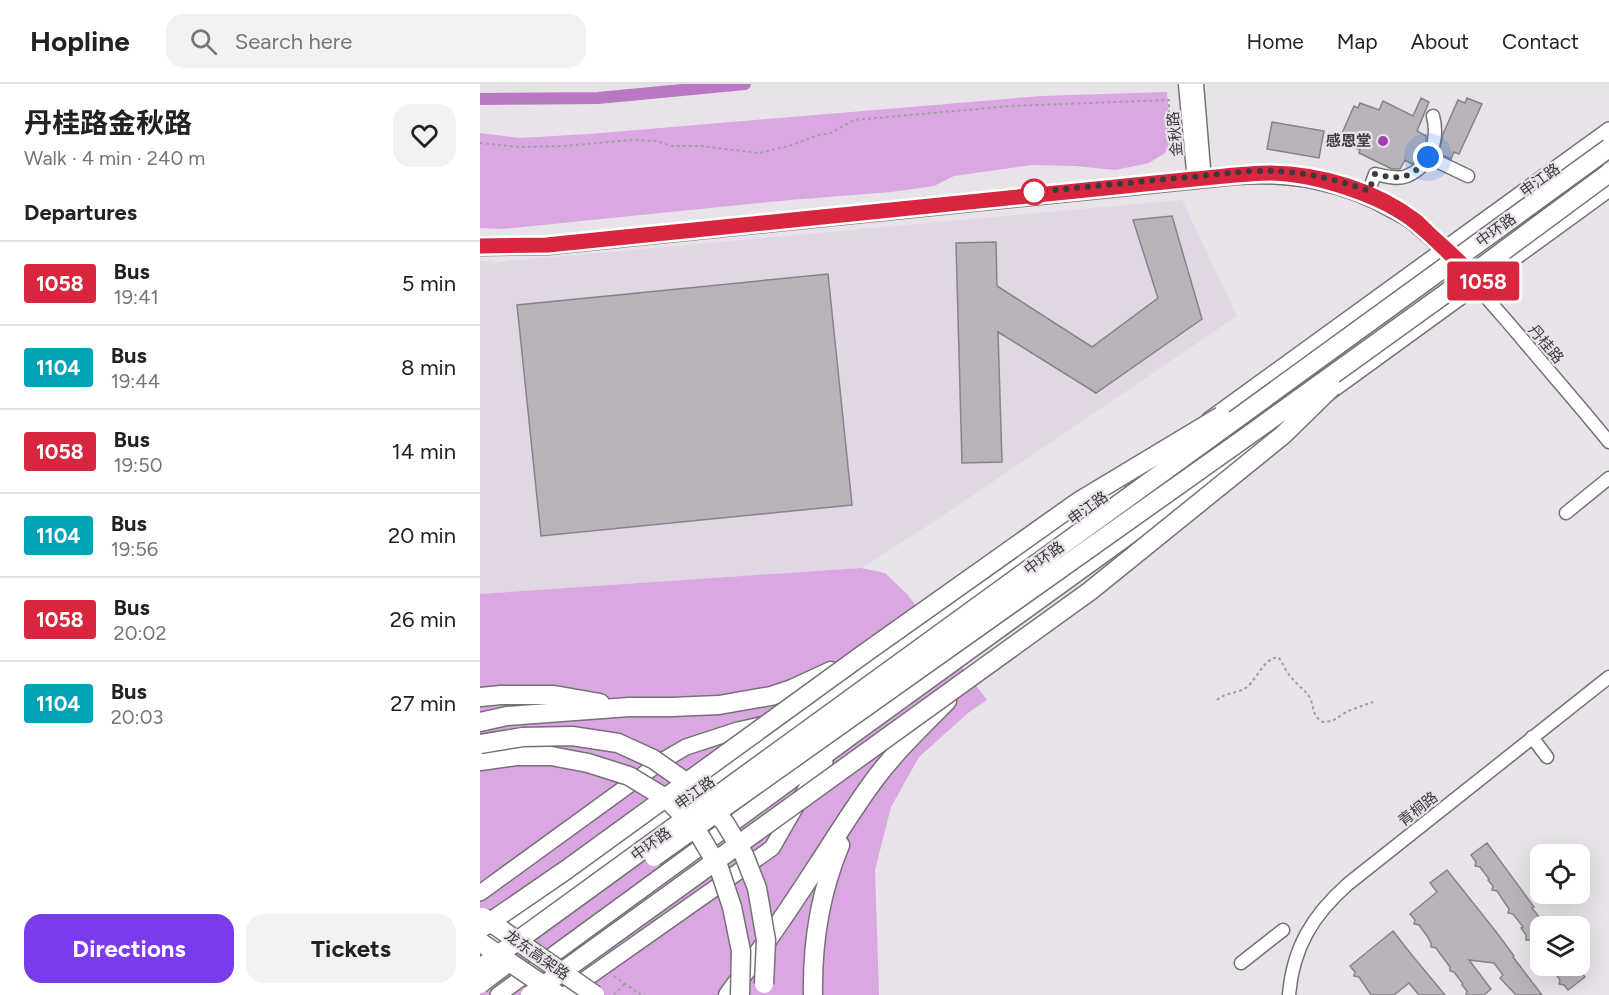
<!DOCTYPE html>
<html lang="en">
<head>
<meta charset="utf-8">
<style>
	:root { --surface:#fff; --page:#f2f2f2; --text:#222; --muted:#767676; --line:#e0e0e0; --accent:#7c3aed }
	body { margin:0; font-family:Figtree,"Noto Sans SC",sans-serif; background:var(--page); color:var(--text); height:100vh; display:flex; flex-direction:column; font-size:22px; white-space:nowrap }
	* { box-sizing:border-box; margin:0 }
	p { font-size:20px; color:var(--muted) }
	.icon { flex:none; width:33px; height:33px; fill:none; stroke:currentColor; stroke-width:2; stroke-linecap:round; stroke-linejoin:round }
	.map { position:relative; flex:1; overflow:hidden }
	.drawer { display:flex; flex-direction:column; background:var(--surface); width:480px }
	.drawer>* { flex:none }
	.badge { padding:0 12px; border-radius:4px; font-size:21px; line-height:39px }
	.buttons { position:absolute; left:1050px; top:760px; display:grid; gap:12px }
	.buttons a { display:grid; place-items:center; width:60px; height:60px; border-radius:12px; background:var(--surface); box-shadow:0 6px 24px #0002; font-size:30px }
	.you { position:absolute; width:30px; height:30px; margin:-15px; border:4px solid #fff; border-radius:50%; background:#1a73e8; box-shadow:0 0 0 9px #1a73e833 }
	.map>.badge { position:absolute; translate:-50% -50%; box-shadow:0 0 0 3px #fff }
	h2 { padding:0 24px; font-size:22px; line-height:54px }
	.round { display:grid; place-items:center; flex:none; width:63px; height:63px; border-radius:18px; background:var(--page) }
	.overview { display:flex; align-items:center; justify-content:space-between; height:102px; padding:0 24px }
	h1 { font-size:28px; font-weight:700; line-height:45px }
	.button { display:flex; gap:12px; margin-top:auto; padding:12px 24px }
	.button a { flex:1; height:69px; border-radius:18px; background:var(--accent); color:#fff; font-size:24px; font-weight:700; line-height:69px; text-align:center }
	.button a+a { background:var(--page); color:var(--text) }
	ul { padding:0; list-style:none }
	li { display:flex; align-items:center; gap:18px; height:84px; padding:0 24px; border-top:2px solid var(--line) }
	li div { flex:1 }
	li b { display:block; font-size:22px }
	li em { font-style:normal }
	li .badge { min-width:66px; font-weight:700; text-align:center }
	header { display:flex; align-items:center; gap:36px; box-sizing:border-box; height:84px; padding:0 30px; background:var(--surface); border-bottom:2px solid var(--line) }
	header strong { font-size:28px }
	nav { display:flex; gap:33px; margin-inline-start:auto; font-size:21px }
	.search { width:420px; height:54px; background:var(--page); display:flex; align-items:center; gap:15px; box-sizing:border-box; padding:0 21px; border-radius:18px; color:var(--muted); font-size:22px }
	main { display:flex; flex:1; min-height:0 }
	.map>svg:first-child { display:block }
	.built { fill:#e1d6e3 }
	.green { fill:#daa7e2 }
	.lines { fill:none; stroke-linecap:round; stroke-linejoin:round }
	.canal { stroke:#b978c2; stroke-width:12 }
	.building { fill:#b9b3ba; stroke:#888389; stroke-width:1.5 }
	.minor-casing { stroke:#767176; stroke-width:15 }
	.major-casing { stroke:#767176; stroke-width:18 }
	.highway-casing { stroke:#767176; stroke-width:21 }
	.path { stroke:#a39ea4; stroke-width:2; stroke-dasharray:3 3; stroke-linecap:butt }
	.minor { stroke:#fff; stroke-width:12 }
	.major { stroke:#fff; stroke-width:15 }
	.highway { stroke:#fff; stroke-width:18 }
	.highway-bridge-casing { stroke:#767176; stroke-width:21; stroke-linecap:butt }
	.highway-bridge { stroke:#fff; stroke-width:18 }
	.line-casing { stroke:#fff; stroke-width:14 }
	.line { stroke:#d7263d; stroke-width:9 }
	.walk { stroke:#3c3a3d; stroke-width:6; stroke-dasharray:0 10.8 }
	.poi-dot { fill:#9d41ab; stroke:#e8e2e9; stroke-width:2 }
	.stop-dot { fill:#fff; stroke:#d7263d; stroke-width:3 }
	.labels { text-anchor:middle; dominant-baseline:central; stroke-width:4.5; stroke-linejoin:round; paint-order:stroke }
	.street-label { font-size:15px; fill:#3c3a3d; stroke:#e8e2e9 }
	.poi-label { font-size:15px; font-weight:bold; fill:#3c3a3d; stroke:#e8e2e9; text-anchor:end }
</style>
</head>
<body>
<header>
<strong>Hopline</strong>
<div class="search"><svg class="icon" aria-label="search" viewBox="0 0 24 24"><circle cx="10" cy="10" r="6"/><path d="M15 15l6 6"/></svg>Search here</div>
<nav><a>Home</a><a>Map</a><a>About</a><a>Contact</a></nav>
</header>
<main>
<section class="drawer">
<div class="overview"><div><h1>丹桂路金秋路</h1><p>Walk · 4 min · 240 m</p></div><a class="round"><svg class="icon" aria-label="heart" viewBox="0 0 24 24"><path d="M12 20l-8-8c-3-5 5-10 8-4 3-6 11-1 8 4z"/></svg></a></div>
<h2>Departures</h2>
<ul>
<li><span class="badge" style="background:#d7263d;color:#fff">1058</span><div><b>Bus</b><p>19:41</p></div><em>5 min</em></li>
<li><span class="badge" style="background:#00a3b4;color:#fff">1104</span><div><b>Bus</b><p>19:44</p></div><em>8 min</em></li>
<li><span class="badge" style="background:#d7263d;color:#fff">1058</span><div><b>Bus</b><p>19:50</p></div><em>14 min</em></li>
<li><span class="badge" style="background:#00a3b4;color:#fff">1104</span><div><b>Bus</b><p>19:56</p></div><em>20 min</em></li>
<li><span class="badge" style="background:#d7263d;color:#fff">1058</span><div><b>Bus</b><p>20:02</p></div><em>26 min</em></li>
<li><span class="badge" style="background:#00a3b4;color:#fff">1104</span><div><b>Bus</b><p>20:03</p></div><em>27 min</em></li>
</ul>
<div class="button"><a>Directions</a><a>Tickets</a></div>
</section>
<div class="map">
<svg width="1129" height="911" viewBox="0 0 1129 911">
	<rect width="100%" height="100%" fill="#e8e2e9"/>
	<path class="built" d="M702 116 757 232 449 441 381 484 0 510V177L18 178Z"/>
	<path class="green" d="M687 8 691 56 685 69 669 79 635 86 596 82 552 81 474 92 454 102 411 108 310 116 22 145 0 144V49L40 54 109 50 561 12Z
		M381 484 405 489 427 510 507 616 488 629 439 673 411 723 395 786 399 911H0V510Z"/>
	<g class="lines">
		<path class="canal" d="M0 15 118 14 265 0"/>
	</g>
	<path class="building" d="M941 14 949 18 937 47 946 52V57L942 66H941L936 76 932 80 925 76 920 85H912L879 69 880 66 859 56 874 22 878 24 880 19 899 26 903 17 933 32Z
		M987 14 1002 20 979 70 974 68 971 75 959 69 963 50 978 16 985 19Z
		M792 38 844 47 839 74 787 65Z
		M692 132 722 235 616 309 518 248 522 378 482 379 476 159 516 158 517 202 612 263 678 214 653 136Z
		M348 190 372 421 61 452 37 221Z
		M1007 759 1054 823 1052 824 1067 843H1060V869L1050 856H1046V851L1041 844 1043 843 1033 830 1028 829 1029 825 1017 807 1012 806 1013 802 1008 796 1009 795 1000 783 995 782 996 778 991 771Z
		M967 786 1017 849 1034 872 1033 873 1062 911H1036L1020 894 1023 891 1014 879 989 876 1011 905 1004 911H986L987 907 982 901 983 900 974 888 970 887V883L956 864 951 863V859L947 852 939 841 934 840 935 836 930 830 957 808 950 799Z
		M913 847 931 870 965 911H939L929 899 914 911H891L879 893 874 892 875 888 870 882Z
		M1070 882H1096L1105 893 1088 906 1084 901 1079 900 1080 896Z"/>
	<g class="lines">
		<g class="minor-casing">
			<path id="minor" d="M705 0 714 98
				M717 0 725 97
				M948 73 988 92
				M889 107 895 90C904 92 918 96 927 92 951 82 959 55 953 32
				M0 165 68 164 757 94C810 90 865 100 911 127 919 131 927 135 934 141 973 173 1005 212 1038 250 1068 286 1099 321 1129 358
				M1086 429 1129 394
				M1052 653 1067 673
				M761 879 803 846
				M809 911C813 863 833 831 868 800L1129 593"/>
		</g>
		<g class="major-casing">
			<path id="major" d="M844 312 1129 105
				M729 336 1129 46
				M0 809 182 677 206 663 258 646 285 640
				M0 864 51 829 294 651 637 403
				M18 911 378 648 800 343
				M83 911 292 764 330 698 345 678"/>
		</g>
		<g class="highway-casing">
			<path id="highway" d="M0 613 21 611H74L120 619
				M0 638 27 632 149 623H192L239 621 291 612 312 605 351 587
				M0 677 36 672H71L108 679
				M248 911C280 868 310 824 339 779 357 751 375 722 395 695 416 667 442 642 467 617
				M333 911C332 859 340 809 360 761"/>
		</g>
		<path class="path" d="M0 59 39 63 84 62 152 56 176 57 192 62H220L279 69 309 62 339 51 351 49 374 36 531 22 689 16V32L693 50 697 49
			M737 616C746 608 758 610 767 603 778 594 782 576 798 573 803 578 804 584 808 589 814 599 824 604 830 614 835 625 831 631 843 638L852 637 868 627 893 618
			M134 892 161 911
			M134 911 144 900"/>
		<use href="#minor" class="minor"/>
		<use href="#major" class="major"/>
		<use href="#highway" class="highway"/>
		<g class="highway-bridge-casing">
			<path id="highway-bridge" d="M0 660 43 653 92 652 138 659 173 675 210 701 245 739 264 771 277 804 286 856 284 900
				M108 679 149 692 187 715 216 745 239 784 252 823 261 867 260 911
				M174 773 769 351 980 199 1129 89
				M3 833 115 911
				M0 845 86 786 385 569 598 418 741 332
				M0 858 78 911
				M0 884 1129 64
				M0 900 25 881
				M50 911 610 507 803 351 852 303"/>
		</g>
		<use href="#highway-bridge" class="highway-bridge"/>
	</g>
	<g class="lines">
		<g class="line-casing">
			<path id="line" d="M0 159 66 158 714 92C739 90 765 86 791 86 842 87 896 103 937 134 944 140 950 147 957 153 973 167 988 182 1004 197L997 201C976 181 956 159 934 141 901 114 834 93 792 92 766 92 740 96 714 98L68 164 0 165"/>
		</g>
		<use href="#line" class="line"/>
		<path class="walk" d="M554 108 771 87C815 86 847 92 889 107L895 90C920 96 932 95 948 73"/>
	</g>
	<circle class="poi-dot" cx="903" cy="57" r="6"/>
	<circle class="stop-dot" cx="554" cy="108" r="12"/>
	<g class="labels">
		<g class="street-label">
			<text transform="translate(695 50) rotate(-95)">金秋路</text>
			<text transform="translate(1060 96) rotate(-36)">申江路</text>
			<text transform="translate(1016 146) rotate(-36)">中环路</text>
			<text transform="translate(1066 260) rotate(50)">丹桂路</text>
			<text transform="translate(608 424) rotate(-36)">申江路</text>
			<text transform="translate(564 474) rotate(-36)">中环路</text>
			<text transform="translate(215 709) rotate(-36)">申江路</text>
			<text transform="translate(938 725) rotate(-38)">青桐路</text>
			<text transform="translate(171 760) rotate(-36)">中环路</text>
			<text transform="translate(57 871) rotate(35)">龙东高架路</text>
		</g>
		<g class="poi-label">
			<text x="891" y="57">感恩堂</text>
		</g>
	</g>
</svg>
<div class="buttons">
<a><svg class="icon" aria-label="locate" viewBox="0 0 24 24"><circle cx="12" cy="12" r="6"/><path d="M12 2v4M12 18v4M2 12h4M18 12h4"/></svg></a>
<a><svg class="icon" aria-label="layers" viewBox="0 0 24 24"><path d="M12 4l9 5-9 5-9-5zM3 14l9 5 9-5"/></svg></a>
</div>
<div class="you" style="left:948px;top:73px"></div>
<b class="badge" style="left:1003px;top:197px;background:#d7263d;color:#fff">1058</b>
</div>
</main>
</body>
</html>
